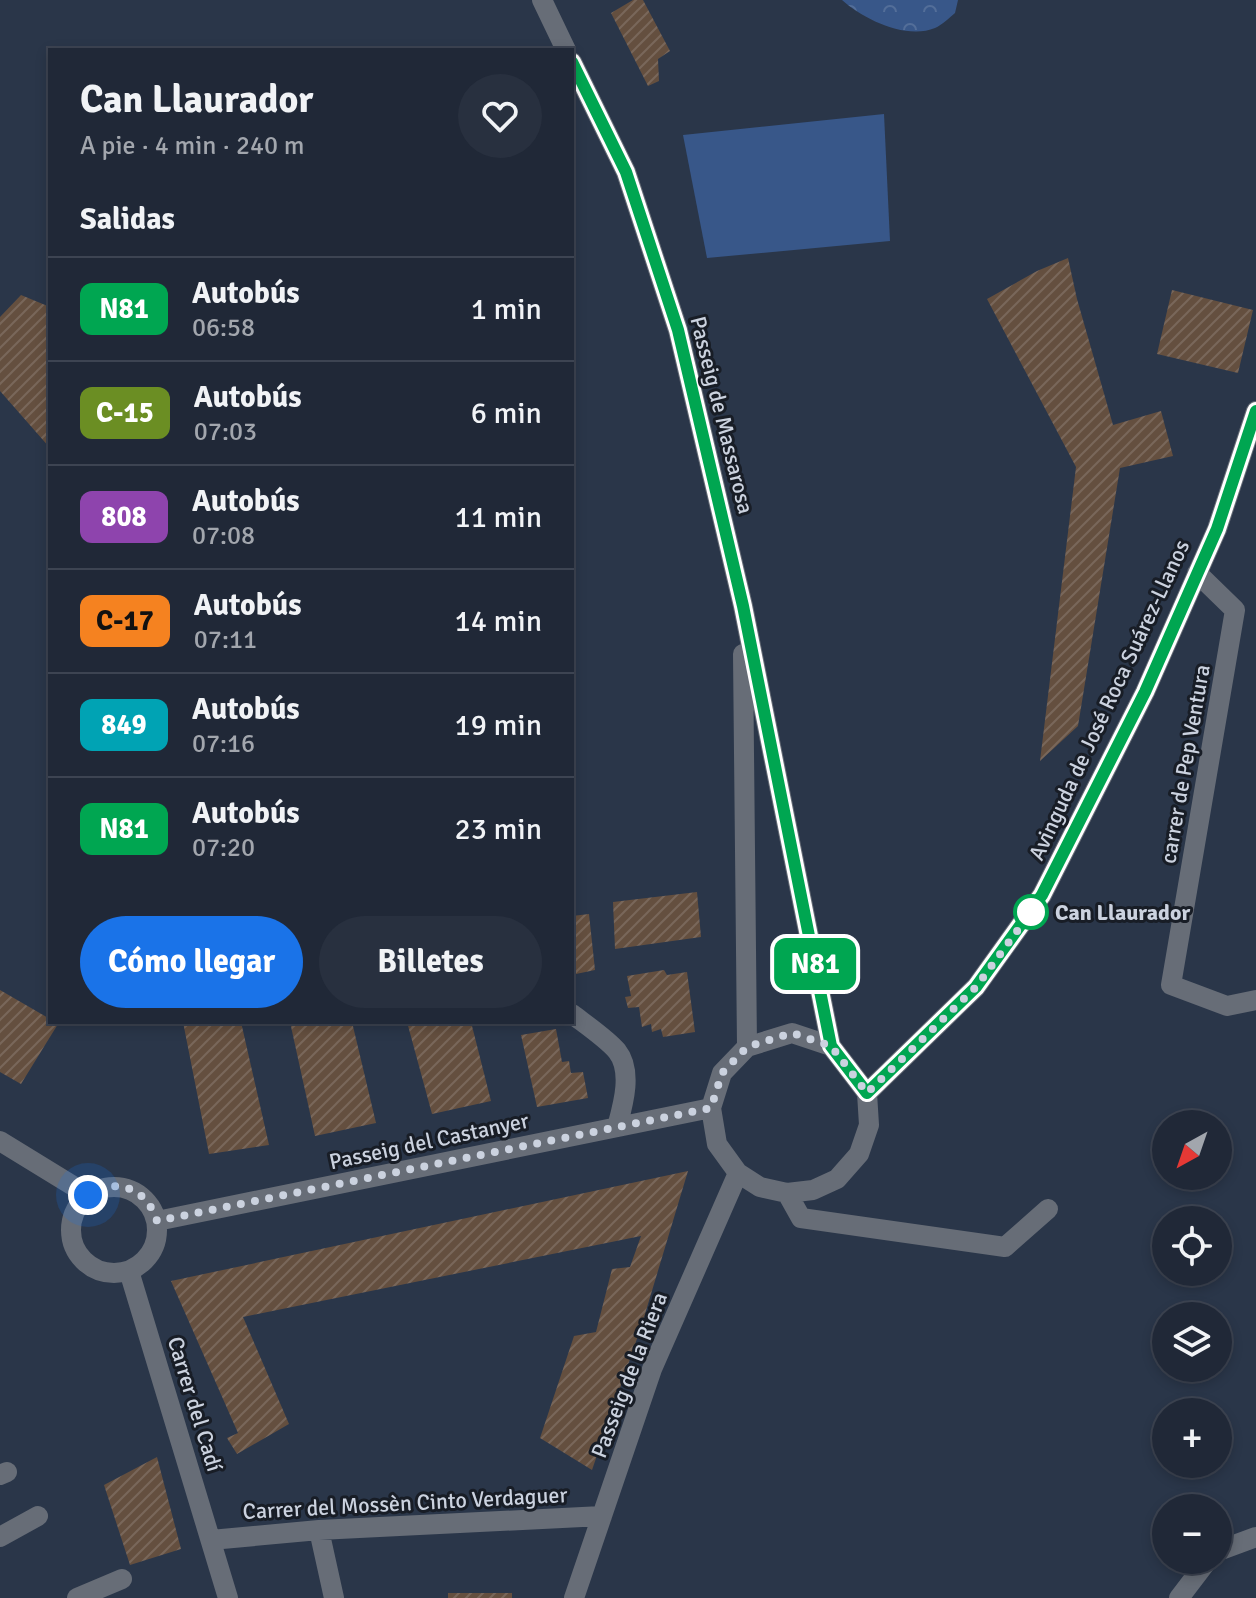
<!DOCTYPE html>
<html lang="es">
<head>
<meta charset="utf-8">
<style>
	:root { --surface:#202837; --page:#28303f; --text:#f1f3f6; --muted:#a2a6ad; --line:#3d4452; --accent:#1a73e8 }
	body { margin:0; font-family:Signika,sans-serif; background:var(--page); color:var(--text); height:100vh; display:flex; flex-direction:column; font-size:30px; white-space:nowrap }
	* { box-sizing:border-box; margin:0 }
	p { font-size:26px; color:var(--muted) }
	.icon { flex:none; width:44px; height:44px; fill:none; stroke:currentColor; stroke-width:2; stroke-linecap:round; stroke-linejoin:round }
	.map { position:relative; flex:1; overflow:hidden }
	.side { position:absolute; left:48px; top:48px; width:526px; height:976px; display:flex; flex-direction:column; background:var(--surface); border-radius:0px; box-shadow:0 4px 12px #0003,0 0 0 2px var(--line) }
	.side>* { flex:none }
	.badge { padding:0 16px; border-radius:12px; font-size:28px; line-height:52px }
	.needle { width:52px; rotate:220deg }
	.tools { position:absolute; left:1152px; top:1110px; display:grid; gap:16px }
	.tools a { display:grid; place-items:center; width:80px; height:80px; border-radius:50%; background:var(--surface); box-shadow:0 4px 12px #0003,0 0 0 2px var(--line); font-size:40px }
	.you { position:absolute; width:40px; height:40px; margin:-20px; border:6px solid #fff; border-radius:50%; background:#1a73e8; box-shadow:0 0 0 12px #1a73e833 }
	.map>.badge { position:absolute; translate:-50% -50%; box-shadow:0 0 0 4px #fff }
	h2 { padding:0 32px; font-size:30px; line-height:72px }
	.round { display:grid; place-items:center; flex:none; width:84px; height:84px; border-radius:42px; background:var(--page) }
	.overview { display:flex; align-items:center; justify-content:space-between; height:136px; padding:0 32px }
	h1 { font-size:38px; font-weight:800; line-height:60px }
	.primary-button { display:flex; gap:16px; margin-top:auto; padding:16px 32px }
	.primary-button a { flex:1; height:92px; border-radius:48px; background:var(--accent); color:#fff; font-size:32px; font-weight:800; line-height:92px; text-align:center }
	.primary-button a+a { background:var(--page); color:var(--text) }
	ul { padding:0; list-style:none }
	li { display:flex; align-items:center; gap:24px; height:104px; padding:0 32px; border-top:2px solid var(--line) }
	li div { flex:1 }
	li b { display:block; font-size:30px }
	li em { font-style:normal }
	li .badge { min-width:88px; font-weight:700; text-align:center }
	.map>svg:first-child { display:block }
	.grass { fill:#385789 }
	.forest { fill:url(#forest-crowns) }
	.building { fill:url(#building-hatch) }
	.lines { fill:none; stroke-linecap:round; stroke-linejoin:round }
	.minor { stroke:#676d77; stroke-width:20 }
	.line-casing { stroke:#fff; stroke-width:18 }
	.line { stroke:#00a651; stroke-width:12 }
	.walk { stroke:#cbd2df; stroke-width:8; stroke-dasharray:0 14.4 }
	.stop-dot { fill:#fff; stroke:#00a651; stroke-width:4 }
	.labels { text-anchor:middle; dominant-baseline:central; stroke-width:6; stroke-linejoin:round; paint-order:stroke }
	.street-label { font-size:22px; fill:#cbd2df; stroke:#181d26 }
	.stop-label { font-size:22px; font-weight:bold; fill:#cbd2df; stroke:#181d26; text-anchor:start }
</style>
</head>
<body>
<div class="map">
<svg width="1256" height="1598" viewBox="0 0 1256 1598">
	<defs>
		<pattern id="forest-crowns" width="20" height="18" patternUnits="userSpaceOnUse" patternTransform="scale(2)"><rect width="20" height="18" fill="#385789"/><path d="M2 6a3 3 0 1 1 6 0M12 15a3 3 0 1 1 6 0" fill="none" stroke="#536e99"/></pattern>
		<pattern id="building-hatch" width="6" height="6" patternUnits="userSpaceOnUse" patternTransform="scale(2)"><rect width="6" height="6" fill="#644f3f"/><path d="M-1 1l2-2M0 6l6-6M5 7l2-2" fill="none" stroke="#79675a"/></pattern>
	</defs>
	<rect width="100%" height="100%" fill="#2a3649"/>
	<path class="grass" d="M884 114 890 241 707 258 683 135Z"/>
	<path class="forest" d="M842 0H958L955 13C949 18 942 25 935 28 906 40 863 19 842 0Z"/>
	<path class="building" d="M633 0H643L670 51 658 59 659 81 648 86 611 13Z
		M1068 258 1077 299 1113 425 1161 411 1173 456 1120 468 1078 726 1040 761 1076 467 987 299 1037 271Z
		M1172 290 1253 310 1238 373 1157 354Z
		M21 295 50 307V448L0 391V317Z
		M697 892 701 937 615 949 613 902Z
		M589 914 595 970 576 974 572 971V916Z
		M664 970 667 975 687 972 695 1032 663 1037 661 1029 652 1032 651 1024 642 1027 639 1007 628 1008 625 997 631 996 627 976Z
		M0 990 50 1019V1022L58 1024 21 1084 0 1072Z
		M183 1022H241L269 1145 209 1154Z
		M290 1022H352L376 1123 315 1136Z
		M407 1022H471L491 1101 432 1114Z
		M556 1029 562 1062 569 1061 571 1073 583 1072 588 1098 537 1107 521 1035Z
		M688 1171 642 1324 592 1470 540 1438 574 1336 596 1332 612 1269 630 1267 641 1236 243 1317 289 1424 237 1454 227 1438 238 1433 171 1281Z
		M157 1457 181 1549 130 1565 104 1485Z
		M448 1593H512V1598H448Z"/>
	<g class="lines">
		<path class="minor" d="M542 0 566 50
			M572 62 626 172 678 330 743 606 831 1046
			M1197 573 1235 610 1171 985 1227 1006 1256 1000
			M743 654 747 1047
			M572 1014C585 1024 607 1039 617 1051 633 1071 623 1105 617 1127
			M792 1033 831 1046 867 1093 869 1125 859 1154 837 1179 813 1190 787 1193 760 1187 738 1173 717 1144 711 1108 722 1073 747 1047Z
			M867 1093 976 987 1042 895 1145 692 1217 529 1256 411
			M0 1141 88 1195
			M71 1230a43 43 0 1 1 86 0a43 43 0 1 1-86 0Z
			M787 1193 801 1218 1005 1247 1048 1209
			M157 1221 711 1108
			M129 1271 228 1598
			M0 1475 7 1472
			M319 1530 334 1598
			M0 1537 38 1516
			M211 1540 319 1530 602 1516
			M1218 1551 1256 1537
			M77 1598 122 1579
			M574 1598 652 1369 738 1173
			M1179 1598 1208 1560"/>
	</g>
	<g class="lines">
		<g class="line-casing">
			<path id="line" d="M572 62 626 172 678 330 743 606 831 1046 867 1093 976 987 1042 895 1145 692 1217 529 1256 411"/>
		</g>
		<use href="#line" class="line"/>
		<path class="walk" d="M88 1195C117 1176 147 1189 157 1221L711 1108 722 1073 747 1047 792 1033 831 1046 867 1093 976 987 1031 912"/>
	</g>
	<circle class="stop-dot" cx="1031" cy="912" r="16"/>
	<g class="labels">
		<g class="street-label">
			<text transform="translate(722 415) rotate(76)">Passeig de Massarosa</text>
			<text transform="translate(1109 700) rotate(-65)">Avinguda de José Roca Suárez-Llanos</text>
			<text transform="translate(1185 764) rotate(-80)">carrer de Pep Ventura</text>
			<text transform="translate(429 1141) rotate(-12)">Passeig del Castanyer</text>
			<text transform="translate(629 1375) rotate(-69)">Passeig de la Riera</text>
			<text transform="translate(195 1404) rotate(73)">Carrer del Cadí</text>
			<text transform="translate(405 1503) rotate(-3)">Carrer del Mossèn Cinto Verdaguer</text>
		</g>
		<g class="stop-label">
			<text x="1055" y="912">Can Llaurador</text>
		</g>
	</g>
</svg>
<div class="tools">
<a><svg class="needle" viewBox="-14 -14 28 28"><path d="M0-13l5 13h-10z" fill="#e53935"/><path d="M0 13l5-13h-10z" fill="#a2a6ad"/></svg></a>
<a><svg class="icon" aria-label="locate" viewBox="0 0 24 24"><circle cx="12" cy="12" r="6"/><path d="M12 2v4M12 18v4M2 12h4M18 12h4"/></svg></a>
<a><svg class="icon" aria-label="layers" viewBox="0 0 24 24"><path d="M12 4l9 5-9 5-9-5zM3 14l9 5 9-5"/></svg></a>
<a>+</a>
<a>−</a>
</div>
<div class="you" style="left:88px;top:1195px"></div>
<b class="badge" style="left:815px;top:964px;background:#00a651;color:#fff">N81</b>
<section class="side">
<div class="overview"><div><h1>Can Llaurador</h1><p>A pie · 4 min · 240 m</p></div><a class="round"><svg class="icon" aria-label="heart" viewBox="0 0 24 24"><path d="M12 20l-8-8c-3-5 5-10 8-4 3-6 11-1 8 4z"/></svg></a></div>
<h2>Salidas</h2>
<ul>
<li><span class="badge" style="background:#00a651;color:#fff">N81</span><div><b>Autobús</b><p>06:58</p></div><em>1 min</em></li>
<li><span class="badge" style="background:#6b8e23;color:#fff">C-15</span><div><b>Autobús</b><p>07:03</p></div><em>6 min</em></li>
<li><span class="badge" style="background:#8e44ad;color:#fff">808</span><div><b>Autobús</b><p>07:08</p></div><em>11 min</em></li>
<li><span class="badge" style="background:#f58220;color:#111">C-17</span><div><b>Autobús</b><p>07:11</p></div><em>14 min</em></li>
<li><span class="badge" style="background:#00a3b4;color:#fff">849</span><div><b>Autobús</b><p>07:16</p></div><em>19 min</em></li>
<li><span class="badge" style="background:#00a651;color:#fff">N81</span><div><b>Autobús</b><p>07:20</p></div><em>23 min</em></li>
</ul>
<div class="primary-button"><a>Cómo llegar</a><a>Billetes</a></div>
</section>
</div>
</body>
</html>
